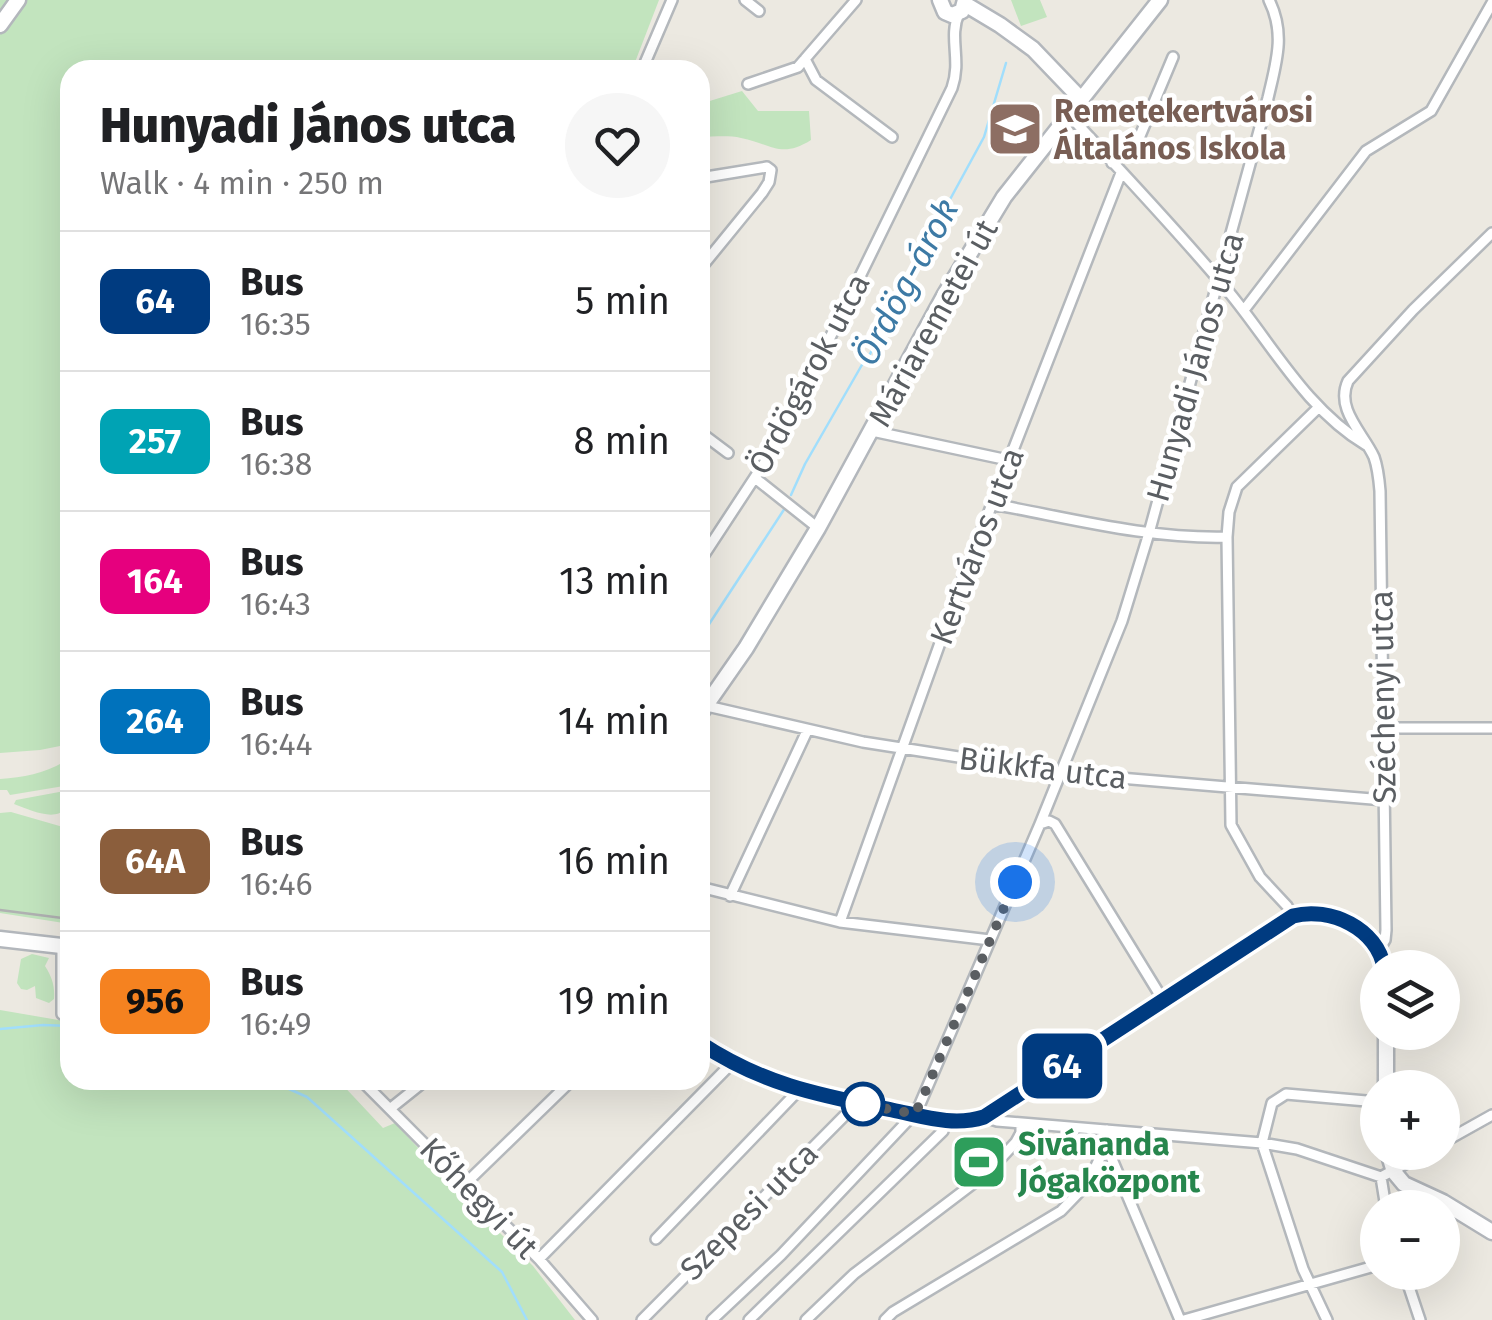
<!DOCTYPE html>
<html lang="en">
<head>
<meta charset="utf-8">
<style>
	:root { --surface:#fff; --page:#f6f6f6; --text:#202124; --muted:#757577; --line:#e0e0e0 }
	body { margin:0; font-family:"Fira Sans",sans-serif; background:var(--page); color:var(--text); height:100vh; display:flex; flex-direction:column; font-size:38px; white-space:nowrap }
	* { box-sizing:border-box; margin:0 }
	p { font-size:32px; color:var(--muted) }
	.icon { flex:none; width:55px; height:55px; fill:none; stroke:currentColor; stroke-width:2; stroke-linecap:round; stroke-linejoin:round }
	.map { position:relative; flex:1; overflow:hidden }
	.panel { position:absolute; left:60px; top:60px; width:650px; height:1030px; display:flex; flex-direction:column; background:var(--surface); border-radius:30px; box-shadow:0 10px 40px #0002 }
	.panel>* { flex:none }
	.badge { padding:0 20px; border-radius:15px; font-size:35px; line-height:65px }
	.fabs { position:absolute; left:1360px; top:950px; display:grid; gap:20px }
	.fabs a { display:grid; place-items:center; width:100px; height:100px; border-radius:50%; background:var(--surface); box-shadow:0 10px 40px #0002; font-size:50px }
	.you { position:absolute; width:50px; height:50px; margin:-25px; border:8px solid #fff; border-radius:50%; background:#1a73e8; box-shadow:0 0 0 15px #1a73e833 }
	.map>.badge { position:absolute; translate:-50% -50%; box-shadow:0 0 0 5px #fff }
	.round { display:grid; place-items:center; flex:none; width:105px; height:105px; border-radius:52px; background:var(--page) }
	.summary { display:flex; align-items:center; justify-content:space-between; height:170px; padding:0 40px }
	h1 { font-size:48px; font-weight:800; line-height:75px }
	ul { padding:0; list-style:none }
	li { display:flex; align-items:center; gap:30px; height:140px; padding:0 40px; border-top:2px solid var(--line) }
	li div { flex:1 }
	li b { display:block; font-size:38px }
	li em { font-style:normal }
	li .badge { min-width:110px; font-weight:700; text-align:center }
	.map>svg:first-child { display:block }
	.green { fill:#c2e4be }
	.lines { fill:none; stroke-linecap:round; stroke-linejoin:round }
	.stream { stroke:#a1defc; stroke-width:2.5 }
	.street-casing { stroke:#b4b8bc; stroke-width:14 }
	.secondary-casing { stroke:#b3b7bc; stroke-width:19 }
	.street { stroke:#fff; stroke-width:9 }
	.secondary { stroke:#fff; stroke-width:14 }
	.tram { stroke:#b0b1b2; stroke-width:2.5 }
	.line-casing { stroke:#fff; stroke-width:22 }
	.line { stroke:#003b80; stroke-width:15 }
	.walk { stroke:#5a5e62; stroke-width:10; stroke-dasharray:0 18 }
	.stop-dot { fill:#fff; stroke:#003b80; stroke-width:5 }
	.labels { text-anchor:middle; dominant-baseline:central; stroke-width:9; stroke-linejoin:round; paint-order:stroke }
	.education-label { font-size:32px; font-weight:bold; fill:#785e54; stroke:#fff; text-anchor:start }
	.street-label { font-size:32px; fill:#5a5e62; stroke:#fff }
	.leisure-label { font-size:32px; font-weight:bold; fill:#27864d; stroke:#fff; text-anchor:start }
	.water-label { font-size:35px; font-style:italic; fill:#3d7aa5; stroke:#fff }
</style>
</head>
<body>
<div class="map">
<svg width="1492" height="1320" viewBox="0 0 1492 1320">
	<rect width="100%" height="100%" fill="#ece9e1"/>
	<path class="green" d="M0 0H659L632 70H70V744L40 750 0 753Z
		M1011 0H1040L1047 17 1021 26Z
		M742 91 758 111H809L811 140C781 159 772 144 741 138 728 135 713 137 700 137V104Z
		M70 758V785L10 795 7 790H0V779C26 777 48 773 70 758Z
		M70 790C70 828 37 813 14 804L16 800Z
		M11 812 70 829V924L0 913V813Z
		M32 954 49 958 45 966C52 977 55 986 54 999L49 1003 36 998 35 986 27 990 21 989 17 983 21 959Z
		M0 1010 70 1022V1080H338L383 1128 395 1123 457 1190 533 1266 575 1320H0Z"/>
	<g class="lines">
		<path class="stream" d="M791 495 805 464 863 363 870 354 890 311 906 290 935 227 984 137 1006 63
			M700 638 785 508
			M0 1029 43 1025 70 1026
			M216 1080 223 1083 243 1080
			M269 1080 307 1097 502 1272 527 1320"/>
		<g class="street-casing">
			<path id="street" d="M745 0 759 11
				M805 59 816 80 892 137
				M642 70 672 0
				M748 84 798 67 856 0
				M1068 114C1122 172 1177 230 1228 291 1272 344 1305 408 1366 445
				M1112 163 1137 143 1173 57
				M700 178 767 167 771 170 769 182 762 193 700 269
				M1244 310 1366 151 1431 111 1492 3
				M872 431 1008 460
				M700 432 728 453
				M755 478 818 528
				M992 504C1070 518 1147 539 1227 537
				M700 561 782 436 952 88C962 59 948 38 959 13
				M707 706 863 742 1060 773 1384 800
				M1383 728H1492
				M1040 824 1049 821 1055 824 1163 1000
				M700 887 840 922 990 940
				M730 896 807 731
				M1293 916 1287 906 1260 877 1231 825 1227 537 1229 512 1237 487 1319 407
				M840 922 964 576 1121 173
				M62 947V1014
				M1379 950 1385 940 1386 930 1380 491C1379 479 1378 468 1374 457 1363 433 1335 409 1348 381L1413 310 1492 233
				M361 1080 539 1259 592 1320
				M391 1108 426 1080
				M984 1117 997 1121 1262 1143 1297 1149 1381 1177 1427 1152
				M1442 1143 1492 1115
				M1106 1145 1180 1320
				M1381 1177 1386 1208
				M465 1184 572 1080
				M656 1239 799 1090
				M539 1259 732 1063
				M1404 1272 1420 1320
				M642 1320 857 1103
				M712 1320 781 1255 914 1114 920 1104 1040 824 1122 621 1149 533 1268 98C1276 63 1286 34 1269 0
				M749 1320 943 1131 945 1121
				M806 1320 854 1274 987 1173 1016 1142 1021 1133V1123
				M885 1320 893 1312 1061 1211 1088 1183 1106 1145 1107 1130
				M1184 1320 1378 1265
				M1327 1320 1303 1269 1262 1143 1272 1103 1286 1094 1378 1102"/>
		</g>
		<g class="secondary-casing">
			<path id="secondary" d="M940 0 945 12 952 15 962 11 965 0
				M965 4 1000 25 1033 49 1080 98
				M0 25 18 0
				M700 714 746 648 818 528 944 296 1004 197 1160 0
				M0 939 70 947
				M1386 1032V1088
				M700 1043C766 1087 816 1094 892 1110 923 1116 953 1127 984 1117L1293 916C1330 906 1377 929 1384 968
				M1388 1152 1394 1172 1404 1184 1443 1202 1492 1232"/>
		</g>
		<use href="#street" class="street"/>
		<use href="#secondary" class="secondary"/>
		<path class="tram" d="M0 910 70 919"/>
	</g>
	<g class="lines">
		<g class="line-casing">
			<path id="line" d="M700 1043C764 1085 818 1095 892 1110 922 1116 953 1127 984 1117L1293 916C1330 906 1378 929 1384 968"/>
		</g>
		<use href="#line" class="line"/>
		<path class="walk" d="M863 1104 857 1103 914 1114 920 1104 1015 882"/>
	</g>
	<defs>
		<g id="school-square" transform="scale(2.875)"><rect x="-9" y="-9" width="18" height="18" rx="4" fill="#8d6e63" stroke="#fff"/><path d="M0-5L7-2L0 1L-7-2ZM-4 1L0 2.5L4 1V4Q0 6-4 4Z" fill="#fff"/></g>
		<g id="stadium-square" transform="scale(2.875)"><rect x="-9" y="-9" width="18" height="18" rx="4" fill="#2e9e5b" stroke="#fff"/><path d="M0-5a6.5 5 0 1 0 0 10a6.5 5 0 1 0 0-10ZM-3.5-1.8h7v3.6h-7Z" fill="#fff"/></g>
	</defs>
	<g fill-rule="evenodd">
		<use href="#school-square" x="1015" y="129"/>
		<use href="#stadium-square" x="979" y="1162"/>
	</g>
	<circle class="stop-dot" cx="863" cy="1104" r="20"/>
	<g class="labels">
		<g class="education-label">
			<text x="1054" y="111">Remetekertvárosi<tspan x="1054" dy="37">Általános Iskola</tspan></text>
		</g>
		<g class="street-label">
			<text transform="translate(933 323) rotate(-61)">Máriaremetei út</text>
			<text transform="translate(1195 367) rotate(-74)">Hunyadi János utca</text>
			<text transform="translate(809 374) rotate(-62)">Ördögárok utca</text>
			<text transform="translate(977 546) rotate(-69)">Kertváros utca</text>
			<text transform="translate(1383 697) rotate(-91)">Széchenyi utca</text>
			<text transform="translate(1043 768) rotate(7)">Bükkfa utca</text>
			<text transform="translate(479 1198) rotate(46)">Kőhegyi út</text>
			<text transform="translate(749 1211) rotate(-45)">Szepesi utca</text>
		</g>
		<g class="leisure-label">
			<text x="1018" y="1144">Sivánanda<tspan x="1018" dy="37">Jógaközpont</tspan></text>
		</g>
		<g class="water-label">
			<text transform="translate(906 282) rotate(-62)">Ördög-árok</text>
		</g>
	</g>
</svg>
<div class="fabs">
<a><svg class="icon" aria-label="layers" viewBox="0 0 24 24"><path d="M12 4l9 5-9 5-9-5zM3 14l9 5 9-5"/></svg></a>
<a>+</a>
<a>−</a>
</div>
<div class="you" style="left:1015px;top:882px"></div>
<b class="badge" style="left:1062px;top:1066px;background:#003b80;color:#fff">64</b>
<section class="panel">
<div class="summary"><div><h1>Hunyadi János utca</h1><p>Walk · 4 min · 250 m</p></div><a class="round"><svg class="icon" aria-label="heart" viewBox="0 0 24 24"><path d="M12 20l-8-8c-3-5 5-10 8-4 3-6 11-1 8 4z"/></svg></a></div>
<ul>
<li><span class="badge" style="background:#003b80;color:#fff">64</span><div><b>Bus</b><p>16:35</p></div><em>5 min</em></li>
<li><span class="badge" style="background:#00a3b4;color:#fff">257</span><div><b>Bus</b><p>16:38</p></div><em>8 min</em></li>
<li><span class="badge" style="background:#e6007e;color:#fff">164</span><div><b>Bus</b><p>16:43</p></div><em>13 min</em></li>
<li><span class="badge" style="background:#0072bc;color:#fff">264</span><div><b>Bus</b><p>16:44</p></div><em>14 min</em></li>
<li><span class="badge" style="background:#8b5e3c;color:#fff">64A</span><div><b>Bus</b><p>16:46</p></div><em>16 min</em></li>
<li><span class="badge" style="background:#f58220;color:#111">956</span><div><b>Bus</b><p>16:49</p></div><em>19 min</em></li>
</ul>
</section>
</div>
</body>
</html>
